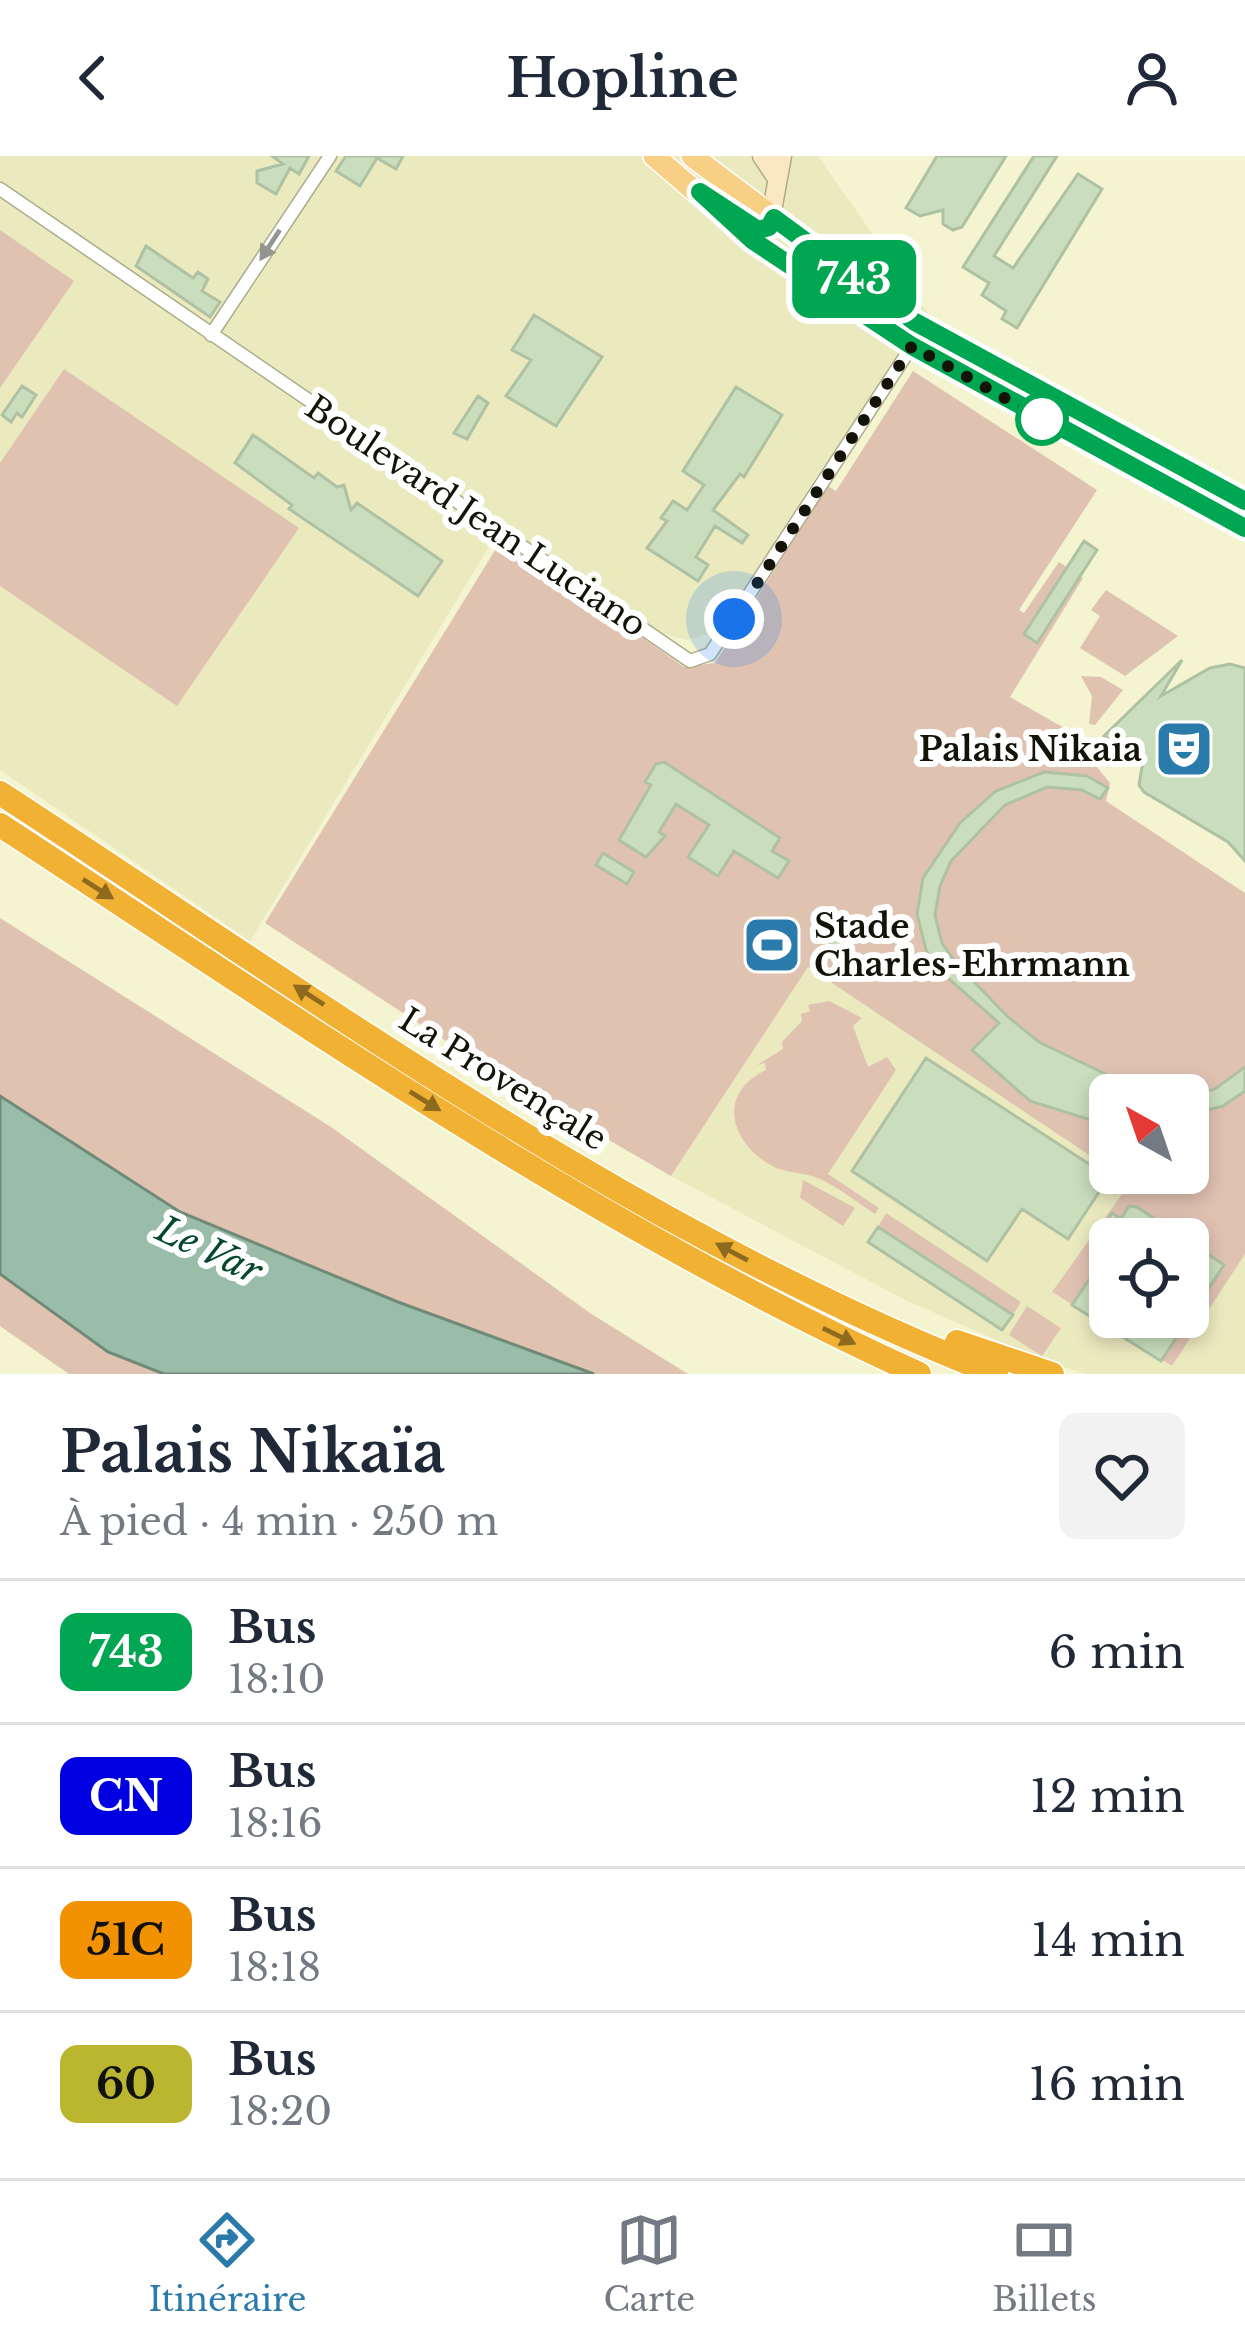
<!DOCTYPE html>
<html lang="fr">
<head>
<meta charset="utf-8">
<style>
	:root { --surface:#fff; --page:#f2f2f3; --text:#1f2937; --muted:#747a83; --line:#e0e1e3; --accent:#2a7bac }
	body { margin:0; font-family:"Libre Baskerville",serif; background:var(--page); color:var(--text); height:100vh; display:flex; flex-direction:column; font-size:45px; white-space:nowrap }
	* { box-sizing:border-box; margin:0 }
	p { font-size:39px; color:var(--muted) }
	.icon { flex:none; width:66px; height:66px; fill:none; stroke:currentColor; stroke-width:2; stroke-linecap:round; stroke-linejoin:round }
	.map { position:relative; height:1218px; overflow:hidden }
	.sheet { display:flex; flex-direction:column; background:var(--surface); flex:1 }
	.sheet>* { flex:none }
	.badge { padding:0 24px; border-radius:18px; font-size:42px; line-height:78px }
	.needle { width:78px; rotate:320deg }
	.fabs { position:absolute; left:1089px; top:918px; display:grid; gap:24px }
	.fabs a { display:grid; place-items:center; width:120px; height:120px; border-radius:18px; background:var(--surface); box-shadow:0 6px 18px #0003; font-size:60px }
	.you { position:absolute; width:60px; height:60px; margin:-30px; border:9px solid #fff; border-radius:50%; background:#1a73e8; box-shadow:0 0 0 18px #1a73e833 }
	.map>.badge { position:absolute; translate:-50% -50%; box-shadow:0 0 0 6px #fff }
	.round { display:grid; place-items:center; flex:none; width:126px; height:126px; border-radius:18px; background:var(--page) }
	.headline { display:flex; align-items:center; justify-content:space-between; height:204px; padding:0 60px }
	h1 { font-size:57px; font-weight:700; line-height:90px }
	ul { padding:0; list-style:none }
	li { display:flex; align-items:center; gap:36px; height:144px; padding:0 60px; border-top:3px solid var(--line) }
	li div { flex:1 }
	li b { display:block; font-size:45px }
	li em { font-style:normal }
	li .badge { min-width:132px; font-weight:700; text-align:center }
	header { display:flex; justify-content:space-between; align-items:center; height:156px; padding:0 60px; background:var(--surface); font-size:54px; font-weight:700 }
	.dock { display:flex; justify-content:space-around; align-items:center; height:168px; border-top:3px solid var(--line); background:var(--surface); font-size:33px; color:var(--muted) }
	.dock a { display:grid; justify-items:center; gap:6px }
	.dock .active { color:var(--accent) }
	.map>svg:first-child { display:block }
	.built { fill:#ebeabf }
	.green { fill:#e0c2b1; fill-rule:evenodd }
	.water { fill:#99bda8; stroke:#718a78; stroke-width:3 }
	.building { fill:#cadebd; stroke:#afc1a3; stroke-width:3 }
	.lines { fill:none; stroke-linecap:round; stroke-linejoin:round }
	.street-casing { stroke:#acab8a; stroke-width:15 }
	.secondary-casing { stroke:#acab8a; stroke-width:21 }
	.primary-casing { stroke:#fff; stroke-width:24 }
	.highway-casing { stroke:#fff; stroke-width:27 }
	.street { stroke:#fff; stroke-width:12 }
	.secondary { stroke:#fbe8c2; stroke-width:18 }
	.primary { stroke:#f7d085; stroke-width:21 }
	.highway { stroke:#f1b133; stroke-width:24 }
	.oneway { fill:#95958f }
	.oneway2 { fill:#8e6a1f }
	.line-casing { stroke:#fff; stroke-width:27 }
	.line { stroke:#00a651; stroke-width:18 }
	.walk { stroke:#141307; stroke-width:12; stroke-dasharray:0 21.6 }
	.stop-dot { fill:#fff; stroke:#00a651; stroke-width:6 }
	.labels { text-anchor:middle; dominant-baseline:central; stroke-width:12; stroke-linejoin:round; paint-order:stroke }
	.street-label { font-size:33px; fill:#141307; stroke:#fff }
	.poi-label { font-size:33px; font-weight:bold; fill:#141307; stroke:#fff; text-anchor:end }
	.water-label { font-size:36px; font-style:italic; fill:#03482d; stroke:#fff }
</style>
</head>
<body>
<header><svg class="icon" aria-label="back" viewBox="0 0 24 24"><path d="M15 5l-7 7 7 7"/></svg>Hopline<svg class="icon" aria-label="person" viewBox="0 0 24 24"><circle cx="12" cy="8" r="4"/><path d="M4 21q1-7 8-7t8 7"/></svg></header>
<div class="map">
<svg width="1245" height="1218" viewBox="0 0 1245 1218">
	<rect width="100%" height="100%" fill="#f5f4d1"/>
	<path class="built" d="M0 0H818L930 160 816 321 718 475 688 484 658 477 501 371 250 785 0 614Z
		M808 811 1131 1027 1053 1137 1172 1210 1245 1098V1218H1086L1044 1205 905 1144 671 1020Z"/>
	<path class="green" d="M0 74 74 125 0 232Z
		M64 213 299 372 177 550 0 430V307Z
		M913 215 1097 334 1019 454 1024 457 1059 406 1083 422 1010 541 1066 573 1110 627 1106 645 1245 737V1098L1172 1210 1052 1136 1130 1027 1116 1017H1188V939H1110V1013L808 811 671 1020 512 928 265 767 502 383 684 511 715 507 828 330 836 335ZM1110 1083H1188V1161H1110Z
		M1106 434 1178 480 1125 520 1080 492 1100 460 1091 454Z
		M1081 520 1101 521 1123 534 1095 569 1089 568 1092 540Z
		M0 762 331 971 590 1157 688 1218H594L398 1146 180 1056 0 940Z
		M829 845 862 862 853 870 868 911 887 901 896 914 828 1018 879 1052 875 1058C857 1046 839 1032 820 1023 805 1016 789 1018 774 1011 731 989 715 938 766 914L765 907 757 909 783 893 782 886 802 865 801 858 810 855 808 849Z
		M803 1024 855 1052 843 1070 800 1042Z
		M886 1057 1021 1146 1013 1159 878 1071Z
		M0 1118 108 1196 161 1218H69L0 1170Z
		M1027 1150 1061 1172 1042 1200 1009 1179Z"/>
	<path class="water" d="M0 940 180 1056 398 1146 594 1218H164L108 1196 0 1118Z"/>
	<path class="building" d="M272 0H309L299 18 290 12 276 38 257 27V15L283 8Z
		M346 0H403L396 13 377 2 360 30 336 15Z
		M937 0H1006L962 71 953 74 943 68V54L920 60 906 52Z
		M1034 0H1057L994 100 1013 112 1078 18 1102 33 1017 172 1002 163 1006 155 982 139 989 127 963 111Z
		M146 90 193 122 198 116 208 123 202 135 220 146 210 161 136 110Z
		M534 159 602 201 556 270 506 240 531 204 512 194Z
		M22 230 36 239 22 261 17 257 11 266 2 259Z
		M736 231 782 259 744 321 740 318 713 354 748 379 742 387 715 370 696 401 708 409 698 425 647 392 667 365 661 362 673 345 687 354 704 329 683 315Z
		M478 240 488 247 467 283 454 277Z
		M253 279 314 322 318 317 337 331 344 329 351 354 357 347 442 405 418 440 289 353 292 349 235 307Z
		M1084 385 1097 394 1037 487 1024 478Z
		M1182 504 1161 540 1210 512 1230 508 1245 512V705L1228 686 1144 636 1139 629 1143 605 1104 580Z
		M664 606 780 682 772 695 789 705 778 722 734 695 718 720 688 701 709 669 676 648 659 676 665 680 646 701 619 684 651 629 645 626 656 608Z
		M1044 616 1087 620 1108 632 1100 643 1082 634 1047 631 1005 649 951 705 940 730 935 759 942 787 956 807 1007 860 1039 886 1145 937 1110 939V948L1104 946 1094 965 1030 945 972 894 999 867 940 815 926 794 917 758 923 722 960 667 996 635Z
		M603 697 634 716 627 728 596 709Z
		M844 763 855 769 847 798 855 802 842 808 826 792Z
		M926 902 1109 1021 1068 1083 1022 1053 987 1105 852 1015Z
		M1245 911V935L1223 950 1188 959V941L1215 933Z
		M1129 1050 1137 1051 1185 1083H1116L1120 1077 1105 1068 1112 1057 1121 1063Z
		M878 1071 1013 1159 1002 1174 868 1086Z
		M1188 1085 1224 1109 1161 1205 1072 1149 1110 1092V1161H1188Z"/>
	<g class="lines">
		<g class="street-casing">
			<path id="street" d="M0 33 690 505 710 498 912 190
				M211 179 330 0"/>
		</g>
		<g class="secondary-casing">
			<path id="secondary" d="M762 0 776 21
				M733 58 758 74 769 71 782 0"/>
		</g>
		<g class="primary-casing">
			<path id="primary" d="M654 0 752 84 912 190 1245 372
				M692 0 907 162 1245 345"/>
		</g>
		<g class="highway-casing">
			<path id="highway" d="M0 637C321 846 637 1078 996 1218
				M0 669C299 864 593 1070 919 1218
				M957 1186 1052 1218"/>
		</g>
		<use href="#street" class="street"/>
		<use href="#secondary" class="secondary"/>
		<use href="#primary" class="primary"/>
		<use href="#highway" class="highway"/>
	</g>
	<defs><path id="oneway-solid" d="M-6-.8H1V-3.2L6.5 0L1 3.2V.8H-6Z" transform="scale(3)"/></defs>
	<use class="oneway" href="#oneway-solid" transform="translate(270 89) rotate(123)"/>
	<g class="oneway2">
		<use href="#oneway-solid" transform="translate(98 733) rotate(33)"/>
		<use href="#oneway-solid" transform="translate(309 839) rotate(-147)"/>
		<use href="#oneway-solid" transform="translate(425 945) rotate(32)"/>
		<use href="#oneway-solid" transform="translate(732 1096) rotate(-152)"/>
		<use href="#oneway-solid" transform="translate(839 1180) rotate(26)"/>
	</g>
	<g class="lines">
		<g class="line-casing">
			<path id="line" d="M1245 345 915 166 774 62 769 71 758 74 700 36 752 84 912 190 1245 372"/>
		</g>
		<use href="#line" class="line"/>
		<path class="walk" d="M734 463 912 190 1042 263"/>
	</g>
	<defs>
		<g id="theatre-square" transform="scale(3)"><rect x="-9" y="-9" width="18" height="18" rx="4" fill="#2a7bac" stroke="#fff"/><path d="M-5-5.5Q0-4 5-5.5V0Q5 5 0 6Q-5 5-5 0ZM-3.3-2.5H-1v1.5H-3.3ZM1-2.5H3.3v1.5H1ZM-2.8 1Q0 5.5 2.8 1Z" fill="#fff"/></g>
		<g id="stadium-square" transform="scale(3)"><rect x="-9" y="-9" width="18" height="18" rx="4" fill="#2a7bac" stroke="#fff"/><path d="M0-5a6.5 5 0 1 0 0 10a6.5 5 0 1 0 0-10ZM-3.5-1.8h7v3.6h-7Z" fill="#fff"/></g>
	</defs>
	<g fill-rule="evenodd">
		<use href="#theatre-square" x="1184" y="593"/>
		<use href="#stadium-square" x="772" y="789"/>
	</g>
	<circle class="stop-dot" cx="1042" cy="263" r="24"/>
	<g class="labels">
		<g class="street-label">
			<text transform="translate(476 360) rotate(34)">Boulevard Jean Luciano</text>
			<text transform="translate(503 923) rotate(32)">La Provençale</text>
		</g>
		<g class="poi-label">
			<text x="1142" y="593">Palais Nikaia</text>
			<text x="814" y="770" text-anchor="start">Stade<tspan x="814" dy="38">Charles-Ehrmann</tspan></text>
		</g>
		<g class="water-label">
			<text transform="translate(209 1094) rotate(25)">Le Var</text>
		</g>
	</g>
</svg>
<div class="fabs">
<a><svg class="needle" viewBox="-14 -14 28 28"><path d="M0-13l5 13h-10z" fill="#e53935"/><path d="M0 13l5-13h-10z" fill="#747a83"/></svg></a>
<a><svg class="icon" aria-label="locate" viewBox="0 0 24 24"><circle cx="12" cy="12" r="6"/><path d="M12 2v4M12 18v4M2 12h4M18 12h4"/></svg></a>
</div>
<div class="you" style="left:734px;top:463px"></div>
<b class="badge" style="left:854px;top:123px;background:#00a651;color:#fff">743</b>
</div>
<section class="sheet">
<div class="headline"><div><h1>Palais Nikaïa</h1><p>À pied · 4 min · 250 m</p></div><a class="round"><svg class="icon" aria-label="heart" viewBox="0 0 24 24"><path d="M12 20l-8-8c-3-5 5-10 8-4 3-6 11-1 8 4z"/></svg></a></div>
<ul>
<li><span class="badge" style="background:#00a651;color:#fff">743</span><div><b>Bus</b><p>18:10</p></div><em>6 min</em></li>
<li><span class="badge" style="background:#0000e0;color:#fff">CN</span><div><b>Bus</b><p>18:16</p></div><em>12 min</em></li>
<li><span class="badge" style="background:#f39200;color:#111">51C</span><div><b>Bus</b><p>18:18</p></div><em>14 min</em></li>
<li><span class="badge" style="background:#bab62f;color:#111">60</span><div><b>Bus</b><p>18:20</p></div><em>16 min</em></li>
</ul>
</section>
<nav class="dock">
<a class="active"><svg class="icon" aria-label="directions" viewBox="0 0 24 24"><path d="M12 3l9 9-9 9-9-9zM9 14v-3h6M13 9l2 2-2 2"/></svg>Itinéraire</a>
<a><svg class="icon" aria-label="map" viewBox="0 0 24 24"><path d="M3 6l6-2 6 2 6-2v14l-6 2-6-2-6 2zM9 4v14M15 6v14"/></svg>Carte</a>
<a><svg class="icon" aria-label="tickets" viewBox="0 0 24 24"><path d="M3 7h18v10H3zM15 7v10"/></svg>Billets</a>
</nav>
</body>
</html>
